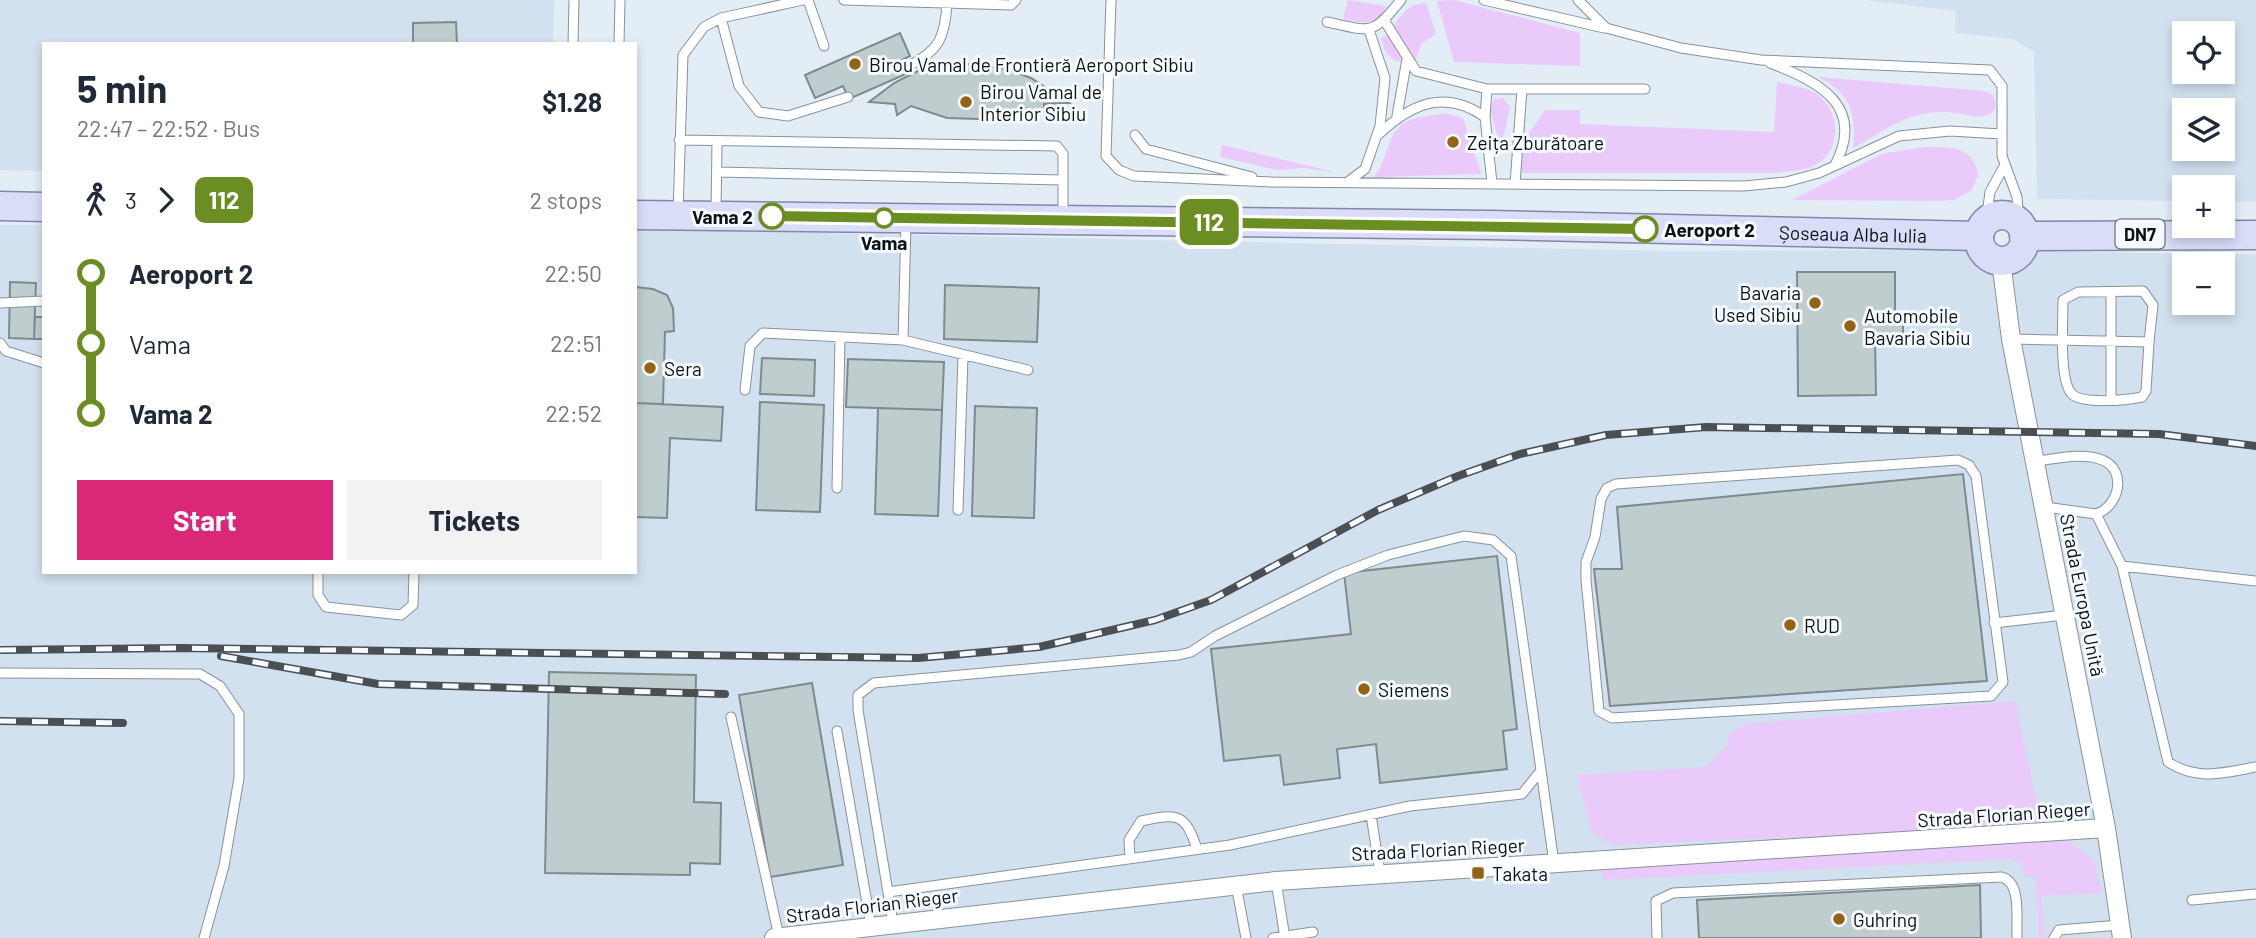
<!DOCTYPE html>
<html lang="en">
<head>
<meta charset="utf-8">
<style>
	:root { --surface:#fff; --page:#f2f2f3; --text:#1f2937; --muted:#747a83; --accent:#db2777 }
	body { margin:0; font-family:Barlow,sans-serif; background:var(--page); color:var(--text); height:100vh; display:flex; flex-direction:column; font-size:26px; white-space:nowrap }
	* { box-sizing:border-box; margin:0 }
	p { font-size:23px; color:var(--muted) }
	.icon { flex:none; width:38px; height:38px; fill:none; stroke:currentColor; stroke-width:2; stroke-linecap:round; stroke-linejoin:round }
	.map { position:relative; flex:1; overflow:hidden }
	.details { position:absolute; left:42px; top:42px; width:595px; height:532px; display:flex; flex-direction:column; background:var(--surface); border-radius:0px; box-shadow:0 4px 10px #0003 }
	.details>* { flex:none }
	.badge { padding:0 14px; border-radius:10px; font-size:24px; line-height:46px }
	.fabs { position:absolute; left:2172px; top:21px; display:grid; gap:14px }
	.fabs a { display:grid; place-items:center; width:63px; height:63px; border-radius:0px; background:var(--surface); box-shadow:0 4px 10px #0003; font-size:35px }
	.map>.badge { position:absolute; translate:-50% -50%; box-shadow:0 0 0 4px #fff }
	.legs { display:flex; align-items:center; gap:10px; height:77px; padding:0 35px; font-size:23px }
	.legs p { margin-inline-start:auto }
	.headline { display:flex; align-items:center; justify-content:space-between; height:119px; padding:0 35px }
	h1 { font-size:38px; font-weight:700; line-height:52px }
	.cta { display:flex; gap:14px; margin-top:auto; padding:14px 35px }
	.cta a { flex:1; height:80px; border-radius:0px; background:var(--accent); color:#fff; font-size:28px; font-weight:700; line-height:80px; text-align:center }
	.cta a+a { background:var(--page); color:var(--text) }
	ul { padding:0 35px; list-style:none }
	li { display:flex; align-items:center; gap:24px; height:70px; font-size:26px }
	li i { display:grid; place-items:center; width:10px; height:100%; margin:0 9px; background:currentColor }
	li i::after { content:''; width:18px; height:18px; margin:-9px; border:5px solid; border-radius:50%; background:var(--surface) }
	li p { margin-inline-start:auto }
	li:first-child i { background:linear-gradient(#0000 50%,currentColor 0) }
	li:last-child i { background:linear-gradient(currentColor 50%,#0000 0) }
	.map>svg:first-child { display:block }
	.built { fill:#d2e1ef; fill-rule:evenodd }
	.green { fill:#e9cafa }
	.building { fill:#bfcdcf; stroke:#7e8b8e; stroke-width:2 }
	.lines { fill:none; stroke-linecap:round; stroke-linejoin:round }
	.lane-casing { stroke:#89929a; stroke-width:11 }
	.street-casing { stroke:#89929a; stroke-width:20 }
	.primary-casing { stroke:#8287a6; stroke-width:31 }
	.lane { stroke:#fff; stroke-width:9 }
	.street { stroke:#fff; stroke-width:18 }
	.primary { stroke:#d9ddf8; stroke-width:28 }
	.rail-casing { stroke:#4a4f54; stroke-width:8 }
	.rail { stroke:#f4faff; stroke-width:5; stroke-dasharray:16; stroke-linecap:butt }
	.line-1-casing { stroke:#fff; stroke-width:16 }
	.line-1 { stroke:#6b8e23; stroke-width:10 }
	.poi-dot { fill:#946313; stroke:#f4faff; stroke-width:2.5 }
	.stop-1-dot { fill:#fff; stroke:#6b8e23; stroke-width:3.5 }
	.labels { text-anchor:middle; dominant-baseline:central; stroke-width:6; stroke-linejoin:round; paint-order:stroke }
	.shield { fill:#f4faff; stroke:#53575a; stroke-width:2 }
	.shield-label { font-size:18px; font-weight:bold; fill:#0e1114 }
	.poi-label { font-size:19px; fill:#0e1114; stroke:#f4faff; text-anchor:start }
	.stop-label { font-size:19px; font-weight:bold; fill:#0e1114; stroke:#f4faff; text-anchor:end }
	.street-label { font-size:19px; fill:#0e1114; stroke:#f4faff }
</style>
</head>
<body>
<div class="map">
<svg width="2256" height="938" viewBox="0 0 2256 938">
	<rect width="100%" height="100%" fill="#e3edf6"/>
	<path class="built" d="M0 0H554L553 44H44V171L0 170Z
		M1866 0H2256V202L2223 201 2222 187H2184V201L2037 199 2034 52 2013 39 1955 33 1956 11ZM2184 33H2222V72H2184ZM2184 110H2222V149H2184Z
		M0 225H44V572H635V229L1671 251 1909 250 2256 254V938H0ZM2184 264H2222V303H2184Z"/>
	<path class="green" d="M1348 0 1386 6C1379 27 1361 23 1343 19Z
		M1454 0 1580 33V66L1454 62 1437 1Z
		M1426 3 1436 34 1421 44 1415 62 1395 61 1385 51 1381 39C1398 27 1401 3 1426 3Z
		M1817 77 1985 91 1993 95 1996 106 1992 113C1980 121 1959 112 1944 112 1908 111 1884 131 1853 148 1857 114 1850 91 1817 77Z
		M1777 82C1790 85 1808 87 1818 95 1843 114 1841 155 1811 167 1801 171 1788 171 1778 173H1521C1512 150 1533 129 1545 110H1580V124L1774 132Z
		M1503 98 1510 107 1501 147 1490 110 1494 99Z
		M1443 113 1463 118 1481 174 1374 177C1387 162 1387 134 1404 123 1415 116 1432 116 1443 113Z
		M1222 145 1334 172 1304 168 1276 170 1220 157Z
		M1924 147C1950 147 1973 145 1978 175L1972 190 1954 200 1939 201 1792 200 1882 154Z
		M2015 701 2042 827 1613 845 1591 831 1577 775 1705 767 1728 746 1729 735 1744 724Z
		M2065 838 2093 859 2103 893 2042 896 2044 938H2039L2036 877H2025L2021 864 2013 859 1603 880 1601 868Z"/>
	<path class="building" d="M456 22 457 44H413V23Z
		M900 33 910 56 900 61 906 74 849 99 843 86 815 98 805 75Z
		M973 64 1007 69 1031 78 1069 103 1044 104V112L1038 114 1024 108 978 119 947 118 911 106 897 115 895 104 869 102 894 83 918 71 948 65Z
		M1797 272H1895V313H1903V339H1875L1876 395 1798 396Z
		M10 282 36 283 34 339 9 338Z
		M945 285 1039 288 1037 342 944 339Z
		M635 287 653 289 667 295 673 308 674 331 665 332 663 404 635 403Z
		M35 317H44V339H34Z
		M762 358 815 360 814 396 760 394Z
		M848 359 944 362 942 410 846 407Z
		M760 402 824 405 820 512 756 510Z
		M635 403 723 407 721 441 670 438 667 518 635 517Z
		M975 406 1037 408 1034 518 972 516Z
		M878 408 942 410 938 516 875 514Z
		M1963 474 1987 681 1610 706 1594 569H1622L1617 507Z
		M1497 556 1517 729 1503 731 1507 769 1380 783 1376 744 1337 749 1340 778 1284 785 1280 755 1224 761 1211 649 1351 634 1344 573Z
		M549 672 696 675 694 802 721 803 720 864 690 863V875L545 873Z
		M812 683 843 865 770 877 739 695Z
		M1980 885 1981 938H1699L1697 900Z"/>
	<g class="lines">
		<g class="lane-casing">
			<path id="lane" d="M808 0 824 46
				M844 0 1011 5 1016 0
				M1111 0 1106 156 1119 170 1134 176 1273 182 1744 186 1786 182 1819 173 1899 136 1950 131 2002 134
				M1484 0 1604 28
				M1578 0 1606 28 1681 48 1761 60 1990 70 2002 86V156L2017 197 2019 223
				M721 18 739 86 759 112 788 116 848 97
				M1384 20 1416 71 1487 89
				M1327 22C1371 31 1371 37 1401 0
				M573 44 574 0
				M619 44 620 0
				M1770 63C1819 81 1866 106 1835 165
				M903 69C938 52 945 40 947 3
				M1522 89H1645
				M1397 116 1407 59
				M1379 134C1412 103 1446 89 1485 117
				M1135 135 1146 149 1252 177
				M679 140 1057 146 1063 154V216
				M717 172 1063 180
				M1349 181 1365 169 1380 126 1385 78 1369 30
				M1492 183 1485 117 1487 89H1522L1515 184
				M678 214 683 55 704 27 721 18 803 0
				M716 214 717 141
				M1986 221 1990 192 2003 168
				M2111 292V400
				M0 303 44 301
				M2011 339C2057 340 2103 341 2149 342L2146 391 2142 397C2128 400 2080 405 2071 393 2059 378 2063 321 2063 300L2078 292 2143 291 2153 305 2149 342
				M903 340 906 223
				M0 343 6 351 44 363
				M745 390 750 346 763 333 903 340 1028 370
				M1958 460 1969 465 1976 476 2003 682 1991 696 1612 718 1599 711 1586 580V562L1595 537 1601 499 1607 488 1616 484Z
				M2036 461C2056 459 2083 452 2102 460 2128 470 2119 507 2096 514
				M837 488 840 337
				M2045 507 2096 514 2122 566 2168 762C2197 781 2223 773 2256 767
				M958 510 963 356
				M2122 566 2256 581
				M318 572V595L326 607 401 615 413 605 414 572
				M1994 623 2064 615
				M0 673 200 674 220 686 239 714V778L224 866 204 938
				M731 717 779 937
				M837 731 871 926
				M1371 815 1380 873
				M1130 859 1129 840 1141 821C1178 813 1185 813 1197 849
				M1276 881 1285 938
				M1236 885 1246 938
				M888 892 1230 845 1410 806 1522 794 1539 773
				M2192 900 2256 894
				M893 923 858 710V695L874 683 1179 655 1191 652 1215 636 1337 575 1388 555 1464 536 1493 540 1511 556 1554 863
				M1273 938 1313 932
				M1657 938 1656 901 1673 893 2001 877C2022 881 2016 920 2017 938
				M2054 938 2059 930 2120 925"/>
		</g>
		<g class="street-casing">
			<path id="street" d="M2001 261 2011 339 2106 828 2122 938
				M774 938 1276 881 2106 828"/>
		</g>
		<g class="primary-casing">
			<g id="primary">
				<path d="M0 206 44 207"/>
				<path id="s1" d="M635 215 1489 225 1979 236"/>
				<circle cx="2002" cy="238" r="23"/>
				<path d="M2024 236 2256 235"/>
			</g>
		</g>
		<use href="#lane" class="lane"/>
		<use href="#street" class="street"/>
		<use href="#primary" class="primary"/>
		<g class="rail-casing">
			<path id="rail" d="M0 650 179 648 918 658 1039 647 1155 620 1211 600 1378 510 1458 476 1520 454 1606 435 1706 427 2159 434 2256 446
				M221 656 378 684 725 694
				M0 721 123 723"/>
		</g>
		<use href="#rail" class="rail"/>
	</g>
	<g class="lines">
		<g class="line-1-casing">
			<path id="line-1" d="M772 216 1645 229"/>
		</g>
		<use href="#line-1" class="line-1"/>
	</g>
	<g class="poi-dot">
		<circle cx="855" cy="64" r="7"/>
		<circle cx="966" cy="102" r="7"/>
		<circle cx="1453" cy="142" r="7"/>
		<circle cx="1815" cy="303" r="7"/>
		<circle cx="1850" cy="326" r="7"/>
		<circle cx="650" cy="368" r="7"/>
		<circle cx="1790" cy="625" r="7"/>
		<circle cx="1364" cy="689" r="7"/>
		<rect x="1471" y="866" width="14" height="14" rx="3.5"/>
		<circle cx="1839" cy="919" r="7"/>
	</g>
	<g class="stop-1-dot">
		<circle cx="772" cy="216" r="12"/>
		<circle cx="884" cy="218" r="9"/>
		<circle cx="1645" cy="229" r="12"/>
	</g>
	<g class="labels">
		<rect class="shield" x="2115.5" y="219.5" width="49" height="29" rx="5"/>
		<g class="shield-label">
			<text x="2140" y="234">DN7</text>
		</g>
		<g class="poi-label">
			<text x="869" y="64">Birou Vamal de Frontieră Aeroport Sibiu</text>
			<text x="980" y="91">Birou Vamal de<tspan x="980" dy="22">Interior Sibiu</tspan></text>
			<text x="1467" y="142">Zeița Zburătoare</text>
			<text x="1801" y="292" text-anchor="end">Bavaria<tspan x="1801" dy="22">Used Sibiu</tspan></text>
			<text x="1864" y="315">Automobile<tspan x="1864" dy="22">Bavaria Sibiu</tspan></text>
			<text x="664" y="368">Sera</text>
			<text x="1804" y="625">RUD</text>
			<text x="1378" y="689">Siemens</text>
			<text x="1492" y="873">Takata</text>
			<text x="1853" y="919">Guhring</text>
		</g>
		<g class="stop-label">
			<text x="753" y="216">Vama 2</text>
			<text x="1664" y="229" text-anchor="start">Aeroport 2</text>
			<text x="884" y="242" text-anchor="middle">Vama</text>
		</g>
		<g class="street-label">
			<text stroke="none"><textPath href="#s1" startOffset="1218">Șoseaua Alba Iulia</textPath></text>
			<text transform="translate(2083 595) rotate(79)">Strada Europa Unită</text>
			<text transform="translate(2004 814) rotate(-4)">Strada Florian Rieger</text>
			<text transform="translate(1438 849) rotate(-3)">Strada Florian Rieger</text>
			<text transform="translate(872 905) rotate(-7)">Strada Florian Rieger</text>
		</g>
	</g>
</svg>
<div class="fabs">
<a><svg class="icon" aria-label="locate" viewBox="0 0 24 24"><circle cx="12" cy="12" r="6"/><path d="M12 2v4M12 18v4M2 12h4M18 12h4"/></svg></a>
<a><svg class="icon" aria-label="layers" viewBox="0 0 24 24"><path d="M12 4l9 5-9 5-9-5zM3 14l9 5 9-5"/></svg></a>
<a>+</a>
<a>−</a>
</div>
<b class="badge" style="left:1209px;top:222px;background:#6b8e23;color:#fff">112</b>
<section class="details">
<div class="headline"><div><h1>5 min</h1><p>22:47 – 22:52 · Bus</p></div><b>$1.28</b></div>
<div class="legs"><svg class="icon" aria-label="walk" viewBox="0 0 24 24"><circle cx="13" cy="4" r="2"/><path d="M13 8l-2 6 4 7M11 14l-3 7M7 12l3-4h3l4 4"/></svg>3<svg class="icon" aria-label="forward" viewBox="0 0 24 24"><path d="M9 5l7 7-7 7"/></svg><b class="badge" style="background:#6b8e23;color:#fff">112</b><p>2 stops</p></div>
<ul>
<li><i style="color:#6b8e23"></i><b>Aeroport 2</b><p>22:50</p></li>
<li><i style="color:#6b8e23"></i><span>Vama</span><p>22:51</p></li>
<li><i style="color:#6b8e23"></i><b>Vama 2</b><p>22:52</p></li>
</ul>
<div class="cta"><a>Start</a><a>Tickets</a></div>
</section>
</div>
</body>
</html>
